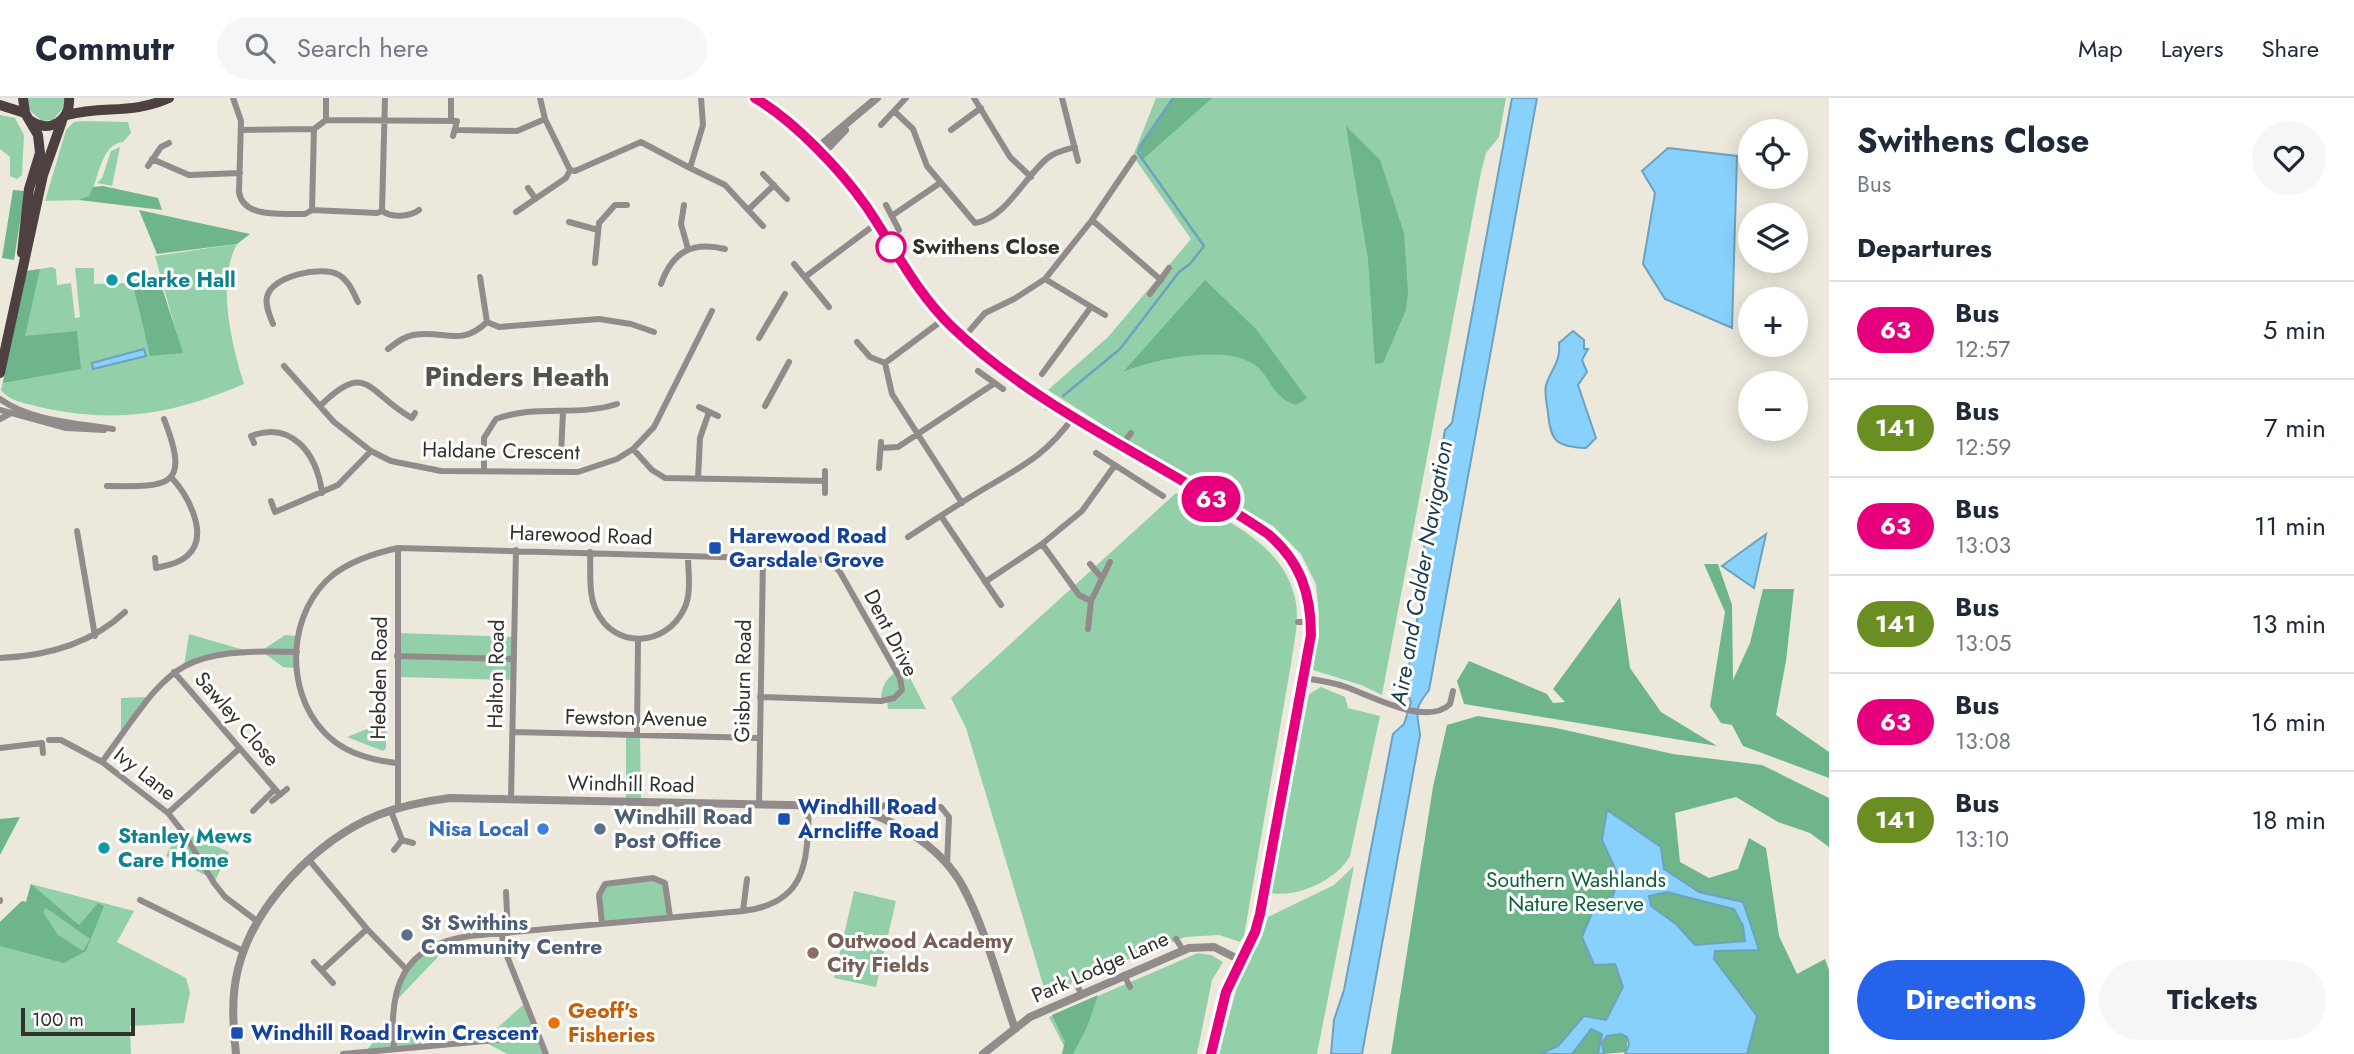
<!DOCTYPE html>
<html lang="en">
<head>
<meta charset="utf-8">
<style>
	:root { --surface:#fff; --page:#f6f6f7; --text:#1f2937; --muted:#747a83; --line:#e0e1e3; --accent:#2563eb }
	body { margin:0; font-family:Jost,sans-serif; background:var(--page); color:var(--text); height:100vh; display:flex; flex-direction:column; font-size:26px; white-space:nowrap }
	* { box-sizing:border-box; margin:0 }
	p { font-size:23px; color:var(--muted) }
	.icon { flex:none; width:38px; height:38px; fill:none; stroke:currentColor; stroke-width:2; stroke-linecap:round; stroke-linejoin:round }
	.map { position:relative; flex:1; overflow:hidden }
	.side { display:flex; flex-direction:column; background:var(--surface); width:525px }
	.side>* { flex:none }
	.badge { padding:0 14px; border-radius:23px; font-size:24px; line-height:46px }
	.controls { position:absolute; left:1738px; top:21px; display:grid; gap:14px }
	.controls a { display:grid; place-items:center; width:70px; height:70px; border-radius:50%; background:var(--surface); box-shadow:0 4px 18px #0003; font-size:35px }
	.scale { position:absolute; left:21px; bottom:18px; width:114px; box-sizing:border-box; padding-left:7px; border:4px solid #31302a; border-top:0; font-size:19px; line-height:24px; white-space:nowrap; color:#31302a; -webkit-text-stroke:5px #fff; paint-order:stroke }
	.map>.badge { position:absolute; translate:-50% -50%; box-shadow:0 0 0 4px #fff }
	h2 { padding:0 28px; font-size:26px; line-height:63px }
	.round { display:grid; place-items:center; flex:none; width:74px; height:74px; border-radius:37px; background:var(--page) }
	.headline { display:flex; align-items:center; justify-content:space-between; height:119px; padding:0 28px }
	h1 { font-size:33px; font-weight:700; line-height:52px }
	.action { display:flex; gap:14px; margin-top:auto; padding:14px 28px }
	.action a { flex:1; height:80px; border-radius:42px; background:var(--accent); color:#fff; font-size:28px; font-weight:700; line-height:80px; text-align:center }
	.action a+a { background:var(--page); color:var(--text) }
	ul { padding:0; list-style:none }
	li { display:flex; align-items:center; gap:21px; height:98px; padding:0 28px; border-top:2px solid var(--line) }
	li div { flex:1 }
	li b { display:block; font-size:26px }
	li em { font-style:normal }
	li .badge { min-width:77px; font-weight:700; text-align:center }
	header { display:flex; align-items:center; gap:42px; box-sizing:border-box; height:98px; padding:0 35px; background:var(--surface); border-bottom:2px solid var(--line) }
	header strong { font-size:33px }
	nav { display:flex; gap:38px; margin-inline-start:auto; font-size:24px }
	.search { width:490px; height:63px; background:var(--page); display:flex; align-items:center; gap:18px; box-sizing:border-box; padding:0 24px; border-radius:38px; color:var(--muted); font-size:26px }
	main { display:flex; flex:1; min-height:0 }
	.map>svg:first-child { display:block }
	.green { fill:#93d0aa }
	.forest { fill:#6eb58b; fill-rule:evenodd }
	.water { fill:#88d1fc; stroke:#6ea1bd; stroke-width:2; fill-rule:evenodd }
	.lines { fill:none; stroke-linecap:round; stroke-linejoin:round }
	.stream { stroke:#6ea1bd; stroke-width:2.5 }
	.minor { stroke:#928b8b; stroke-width:6 }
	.tertiary { stroke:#928b8b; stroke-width:8 }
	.primary { stroke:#4c4041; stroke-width:10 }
	.line-casing { stroke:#fff; stroke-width:16 }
	.line { stroke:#e6007e; stroke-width:10 }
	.stop-dot { fill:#fff; stroke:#e6007e; stroke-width:3.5 }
	.culture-dot { fill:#0f9aa8; stroke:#fff; stroke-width:2.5 }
	.transit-dot { fill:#1a4fb4; stroke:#fff; stroke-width:2.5 }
	.shop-dot { fill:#3f7fe0; stroke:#fff; stroke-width:2.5 }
	.service-dot { fill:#5c6f8a; stroke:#fff; stroke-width:2.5 }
	.education-dot { fill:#8d6e63; stroke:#fff; stroke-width:2.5 }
	.food-dot { fill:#e8710a; stroke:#fff; stroke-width:2.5 }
	.labels { text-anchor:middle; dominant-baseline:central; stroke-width:6; stroke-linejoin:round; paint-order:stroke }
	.stop-label { font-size:21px; font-weight:bold; fill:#31302a; stroke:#fff; text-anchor:start }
	.culture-label { font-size:21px; font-weight:bold; fill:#0d838f; stroke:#fff; text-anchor:start }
	.street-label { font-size:21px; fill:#31302a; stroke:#fff }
	.transit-label { font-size:21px; font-weight:bold; fill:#164399; stroke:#fff; text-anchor:start }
	.service-label { font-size:21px; font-weight:bold; fill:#4e5e75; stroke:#fff; text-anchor:start }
	.shop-label { font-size:21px; font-weight:bold; fill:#366cbe; stroke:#fff; text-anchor:end }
	.park-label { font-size:21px; fill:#0a613a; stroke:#fff }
	.education-label { font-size:21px; font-weight:bold; fill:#785e54; stroke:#fff; text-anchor:start }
	.food-label { font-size:21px; font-weight:bold; fill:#c56008; stroke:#fff; text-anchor:start }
	.water-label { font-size:23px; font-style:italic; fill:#1a3b4d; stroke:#fff }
	.district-label { font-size:28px; font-weight:bold; fill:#555247; stroke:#fff }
</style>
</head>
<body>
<header>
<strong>Commutr</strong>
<div class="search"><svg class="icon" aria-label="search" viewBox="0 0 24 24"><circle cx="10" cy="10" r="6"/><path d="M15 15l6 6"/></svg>Search here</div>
<nav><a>Map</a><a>Layers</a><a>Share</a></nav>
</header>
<main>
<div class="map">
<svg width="1829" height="956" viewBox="0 0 1829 956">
	<rect width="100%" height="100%" fill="#ece9dc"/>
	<path class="green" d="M28 0H64V9L53 22 42 23 29 12Z
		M1156 0H1506L1499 39 1486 55 1481 74 1382 597 1361 587 1313 572 1319 517 1316 486 1301 456 1273 428 1150 357 1048 292 1108 239 1191 141 1133 58Z
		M0 17 15 20 24 37 22 77 17 81 10 78V59L0 51Z
		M82 23 128 24 131 35 123 44C100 46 99 83 89 98L83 102 45 103 66 32 74 24Z
		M120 49 112 88 97 85 102 80 111 53Z
		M237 146C216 185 232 247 244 286 171 317 117 326 39 309 26 305 10 304 1 292L27 173 52 169 56 171 57 187 71 185 75 220 80 219 75 170H94V186L130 185 182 255 155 158Z
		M1176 395C1222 421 1282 443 1295 500 1300 521 1294 545 1291 566L1244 838 1240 844 1219 837 1185 839 1072 884 1067 893 1048 903 966 630 951 600Z
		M397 535 514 539V582L397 579Z
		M189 536 244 552 184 568Z
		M285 537 298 538 296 570 283 569 261 553Z
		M896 574 900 580 908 576 926 611H888L887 603H881C881 590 885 581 896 574Z
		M1321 589 1345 599 1348 610 1380 618 1350 758C1337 782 1297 800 1271 795L1309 596Z
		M147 599 121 638V600Z
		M387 623 386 650 383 653 347 639Z
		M640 638 641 700H626V639Z
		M180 730 183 734 229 754 214 785 209 779 166 758Z
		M1354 768 1317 956H1219L1240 878 1260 843 1268 819 1334 787Z
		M653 780 665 785 670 819 602 826 601 790 605 786Z
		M31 786 134 813 117 844 186 880 190 894 184 925 130 928 131 956H0V824L22 803 26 804Z
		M854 793 896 803 876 889 834 880Z
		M456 840 393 906C400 866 424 856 456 840Z
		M1198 855 1211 857 1223 864 1212 882 1197 956H1062L1064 948 1049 919Z
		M525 905 546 956H507L483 943Z
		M391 923 426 948 366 953Z"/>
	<path class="forest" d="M1173 0H1212L1141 63 1140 48Z
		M1346 28 1380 62 1404 135 1408 194 1406 212 1383 265 1375 266 1368 161Z
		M103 88 158 100 162 112 79 102 89 98 93 89Z
		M13 92 25 93 14 162 2 160Z
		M139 112 250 136 237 146 157 156Z
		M40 171 25 238 77 233 81 271 3 285 27 173Z
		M159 180 183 255 150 258 132 182Z
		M1205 182 1256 231 1307 300 1296 307C1269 297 1273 281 1255 267 1226 246 1154 261 1123 274Z
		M1704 466H1718L1732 507 1733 582 1750 545 1763 491H1794L1786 563 1776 617 1829 654V680L1743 648 1732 627 1721 625 1710 608 1725 514Z
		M1620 499 1630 570 1661 614 1717 648 1464 606 1457 583 1469 563 1547 596 1553 605 1565 604 1553 591Z
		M1478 618 1556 630 1673 656 1762 667 1829 700V749L1810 735 1778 724 1736 699 1675 715 1680 764 1709 780 1738 771 1749 740 1766 750 1779 838 1797 876 1825 861 1829 872V956H1747L1757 918 1714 861V853L1759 851 1743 804 1699 794 1664 771 1661 749 1607 712 1602 742 1619 779C1607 814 1611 853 1623 889L1606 922 1584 918 1558 948 1541 956H1391L1433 689 1447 627Z
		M20 719 0 757V721Z
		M31 786 79 827 98 805 104 808 86 853 64 865 0 848V824L22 803 26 804ZM46 810 90 841 83 853 58 837 43 814Z
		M1667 794 1734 811 1743 828 1746 843 1695 847 1677 827 1651 808 1649 798Z
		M1098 897 1087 929 1073 956H1062L1065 944 1052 917Z
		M1591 931 1602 936 1598 956H1572Z
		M1621 936 1627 939V954L1604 956 1602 945 1607 938Z"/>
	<path class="water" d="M1512 0H1537L1429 592C1413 613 1417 612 1420 637L1362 956H1331L1334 922 1344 892 1393 636 1404 626 1411 604 1405 590 1421 500V465L1445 332 1452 325Z
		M1668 50 1737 58 1732 230 1665 201 1643 166 1655 95 1642 73Z
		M1573 233 1584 242V251H1588L1582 262 1587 274 1578 287 1596 340 1586 350C1557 348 1551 345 1548 315 1547 306 1544 296 1546 287 1551 271 1561 264 1559 245Z
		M144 251 146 258 93 271 92 265Z
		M1766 436 1754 490 1722 468Z
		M1607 712 1661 749 1664 771 1699 794 1743 804 1759 852 1715 853 1714 861 1757 918 1747 956H1625L1629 947 1627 939 1621 936 1607 938 1602 945 1604 956H1598L1602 936 1591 931 1572 956H1541L1558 948 1584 918 1606 922 1623 889 1615 866 1594 867 1582 839 1596 805 1611 803 1619 779 1602 742ZM1667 794 1734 811 1743 828 1745 843 1695 847 1677 827 1651 808 1649 798Z"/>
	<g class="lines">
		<path class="stream" d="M1063 298 1120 251 1179 174 1190 166 1204 148 1138 55 1140 48 1173 0
			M1046 311 1048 309"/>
		<path class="minor" d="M233 0 241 23 239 94C243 121 283 115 305 116L312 112 377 115 382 113C392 120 409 119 419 112
			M451 0V23
			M540 0 545 21 570 72 575 73 641 44 690 70 703 27 701 0
			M974 0 1010 59 1031 79
			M1062 0 1078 63
			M894 13 913 31 927 68 975 125C1007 120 1025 77 1049 59 1057 53 1066 52 1075 49
			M326 22V0
			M881 27 906 0
			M241 32 314 31 326 22 457 23 453 38
			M457 32 517 33 545 21
			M951 32 981 10
			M152 61 189 77 240 75
			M148 68 161 49 169 45
			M690 70 725 87 763 128
			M763 76 787 101
			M528 90 535 100
			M684 107 681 126 688 151
			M886 107 899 132
			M312 112 314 31
			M748 112 774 87
			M382 113 385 0
			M516 114 566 80 570 72
			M893 117 940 85
			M1092 122 1161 182
			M569 124 598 132
			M595 165 599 125 615 107H627
			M794 166 829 209
			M480 179 487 224 499 229 599 221 631 226 654 234
			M805 179 877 125
			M1045 181 1105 217
			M661 186C672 154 692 143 725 151
			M1150 196 1169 170
			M273 226C270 218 265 208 267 199 271 178 322 167 339 177 349 183 353 194 358 204
			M964 239 985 215 1014 201 1045 181 1092 122 1134 60
			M759 240 785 196
			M857 244 870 259 885 265 944 221
			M388 251C396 245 403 239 413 237 443 231 460 250 487 224
			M885 265 892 296 962 405
			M284 268 334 324 371 353 391 363 441 373 578 374 617 361 633 351 654 329 712 213
			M978 273 1003 291
			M1042 276 1091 209
			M0 301C30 323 77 325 113 331
			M321 307C368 261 368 296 412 320L415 315
			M765 308 789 264
			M699 309 718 318
			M0 312 66 330 104 332
			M0 321 11 315
			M254 345 251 338C293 322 317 357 322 395
			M1122 347 1131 335
			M881 350 898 349 995 285
			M633 351 652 372 665 380 825 383
			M1096 355 1163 398
			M561 358 563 313
			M879 370 881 344
			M484 372V340L496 321C536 306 577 319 617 306
			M698 381 700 340 709 314
			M107 388C169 389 191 390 164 321
			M825 395V373
			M271 403 275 414 338 387 371 353
			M941 418 1001 507
			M77 433 95 538
			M908 439C934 422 960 405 987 389 1025 367 1048 355 1074 318
			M1042 446 1079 497 1091 503
			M590 454C591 473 588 495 596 512 614 552 666 549 684 511 692 496 688 474 688 458
			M155 460 156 470C167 467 178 466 187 458 211 438 187 396 171 379
			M1090 466 1101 479
			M985 484 1042 446 1082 413 1115 367
			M1298 524H1311
			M1088 531 1091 503 1110 464
			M397 558 514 561
			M0 560C46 558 91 546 125 514
			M174 574 275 691
			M1303 580C1318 582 1332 584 1346 589 1372 598 1427 629 1450 606L1453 593
			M513 634 759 640
			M637 637 638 542
			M49 642H61L102 664 168 715 183 734 214 785 225 799 257 823
			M0 650 42 645 43 655
			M102 664C171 569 172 550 297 554
			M396 665C370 662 342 654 324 634 283 591 288 512 334 476 353 462 375 455 398 450L829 462 840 474 900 580 902 592 894 600 881 603 760 599
			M511 701 516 452
			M272 703 287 691
			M759 706 763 460
			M398 711V450
			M253 713 275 691 280 697
			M391 713 402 742
			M168 715 239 651
			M870 716 885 707 941 709 949 719 947 767
			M394 752 402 742 413 745
			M310 763 367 831 406 871
			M506 794 508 835
			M0 802V803
			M140 802 243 853
			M743 813 747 781
			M602 826 599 797 605 786 653 780 665 785 670 819
			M502 836 503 848 546 956
			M1176 841 1183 852
			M314 864 333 885
			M322 872 367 831
			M1124 877 1130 889
			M1076 884 1081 896
			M394 950C388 889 403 847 470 838L743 813C809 805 807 761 809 707
			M343 956 539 938"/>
		<path class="tertiary" d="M816 51 877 0
			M821 57 845 32
			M236 956C233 927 231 899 238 871 254 806 317 742 378 717 401 708 426 703 450 700L841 708C887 716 940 746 963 789 986 832 999 885 1015 931
			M983 956 1030 919 1189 850 1214 849 1240 862"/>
		<path class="primary" d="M756 0C799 25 851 82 877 125 896 156 914 189 939 216 984 264 1042 298 1097 331 1152 364 1206 398 1260 431 1298 457 1312 492 1311 537L1260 816 1251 844 1230 883 1211 956
			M0 7 25 15
			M67 17C104 7 131 17 169 0
			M31 23C50 36 71 22 69 0
			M22 155 29 91 40 55 38 37 25 15 23 0
			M0 275 43 77 62 23"/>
	</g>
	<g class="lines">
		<g class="line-casing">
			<path id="line" d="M755 0C794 23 840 71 866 108 894 149 915 193 952 229 1043 316 1165 365 1268 436 1300 463 1311 495 1311 537L1260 816 1255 834 1226 894 1211 956"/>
		</g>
		<use href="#line" class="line"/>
	</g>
	<circle class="stop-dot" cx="891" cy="149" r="14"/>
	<g class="culture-dot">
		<circle cx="112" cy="182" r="7"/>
		<circle cx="104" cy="750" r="7"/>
	</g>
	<g class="transit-dot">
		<rect x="708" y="443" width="14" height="14" rx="3.5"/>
		<rect x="777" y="714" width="14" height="14" rx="3.5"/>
		<rect x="230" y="928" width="14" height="14" rx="3.5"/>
	</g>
	<circle class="shop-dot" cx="543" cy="731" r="7"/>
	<g class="service-dot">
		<circle cx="600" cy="731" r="7"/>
		<circle cx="407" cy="837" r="7"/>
	</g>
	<circle class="education-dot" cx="813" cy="855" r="7"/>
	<circle class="food-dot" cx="554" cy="925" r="7"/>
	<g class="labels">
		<g class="stop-label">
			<text x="912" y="149">Swithens Close</text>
		</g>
		<g class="culture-label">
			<text x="126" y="182">Clarke Hall</text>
			<text x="118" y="738">Stanley Mews<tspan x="118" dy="24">Care Home</tspan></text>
		</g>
		<g class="street-label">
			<text transform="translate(501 353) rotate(1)">Haldane Crescent</text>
			<text transform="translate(581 437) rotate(2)">Harewood Road</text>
			<text transform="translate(891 535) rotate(63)">Dent Drive</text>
			<text transform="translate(496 576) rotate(-89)">Halton Road</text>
			<text transform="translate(379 580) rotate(-89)">Hebden Road</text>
			<text transform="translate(743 583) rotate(-89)">Gisburn Road</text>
			<text transform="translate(636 620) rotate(1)">Fewston Avenue</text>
			<text transform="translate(237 621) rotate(49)">Sawley Close</text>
			<text transform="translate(145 676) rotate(38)">Ivy Lane</text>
			<text transform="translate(631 686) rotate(1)">Windhill Road</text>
			<text transform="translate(1100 869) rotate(-24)">Park Lodge Lane</text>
		</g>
		<g class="transit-label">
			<text x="729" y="438">Harewood Road<tspan x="729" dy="24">Garsdale Grove</tspan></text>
			<text x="798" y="709">Windhill Road<tspan x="798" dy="24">Arncliffe Road</tspan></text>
			<text x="251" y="935">Windhill Road Irwin Crescent</text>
		</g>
		<g class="service-label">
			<text x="614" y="719">Windhill Road<tspan x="614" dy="24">Post Office</tspan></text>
			<text x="421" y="825">St Swithins<tspan x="421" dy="24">Community Centre</tspan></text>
		</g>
		<g class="shop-label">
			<text x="529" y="731">Nisa Local</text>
		</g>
		<g class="park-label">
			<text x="1576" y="782">Southern Washlands<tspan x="1576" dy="24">Nature Reserve</tspan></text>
		</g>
		<g class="education-label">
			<text x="827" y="843">Outwood Academy<tspan x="827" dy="24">City Fields</tspan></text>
		</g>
		<g class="food-label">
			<text x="568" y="913">Geoff's<tspan x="568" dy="24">Fisheries</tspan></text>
		</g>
		<g class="water-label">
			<text transform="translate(1421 475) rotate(-80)">Aire and Calder Navigation</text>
		</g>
		<g class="district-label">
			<text x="517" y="278">Pinders Heath</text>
		</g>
	</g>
</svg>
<div class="controls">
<a><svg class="icon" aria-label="locate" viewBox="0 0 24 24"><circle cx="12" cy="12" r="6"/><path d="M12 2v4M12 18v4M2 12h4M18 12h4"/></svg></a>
<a><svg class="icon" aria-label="layers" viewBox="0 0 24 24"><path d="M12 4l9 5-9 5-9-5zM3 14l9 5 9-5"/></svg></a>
<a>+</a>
<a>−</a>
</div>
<div class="scale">100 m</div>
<b class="badge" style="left:1211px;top:401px;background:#e6007e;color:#fff">63</b>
</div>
<section class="side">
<div class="headline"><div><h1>Swithens Close</h1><p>Bus</p></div><a class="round"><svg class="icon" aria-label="heart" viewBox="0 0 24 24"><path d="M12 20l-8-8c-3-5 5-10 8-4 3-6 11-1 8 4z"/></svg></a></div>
<h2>Departures</h2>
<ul>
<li><span class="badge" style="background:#e6007e;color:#fff">63</span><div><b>Bus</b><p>12:57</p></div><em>5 min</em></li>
<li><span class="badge" style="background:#6b8e23;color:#fff">141</span><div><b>Bus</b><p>12:59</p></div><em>7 min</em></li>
<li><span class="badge" style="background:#e6007e;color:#fff">63</span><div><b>Bus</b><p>13:03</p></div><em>11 min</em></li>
<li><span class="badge" style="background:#6b8e23;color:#fff">141</span><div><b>Bus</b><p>13:05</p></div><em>13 min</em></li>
<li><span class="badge" style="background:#e6007e;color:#fff">63</span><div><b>Bus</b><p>13:08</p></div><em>16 min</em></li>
<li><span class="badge" style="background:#6b8e23;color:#fff">141</span><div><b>Bus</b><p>13:10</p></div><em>18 min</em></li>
</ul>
<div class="action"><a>Directions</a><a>Tickets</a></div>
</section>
</main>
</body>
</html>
